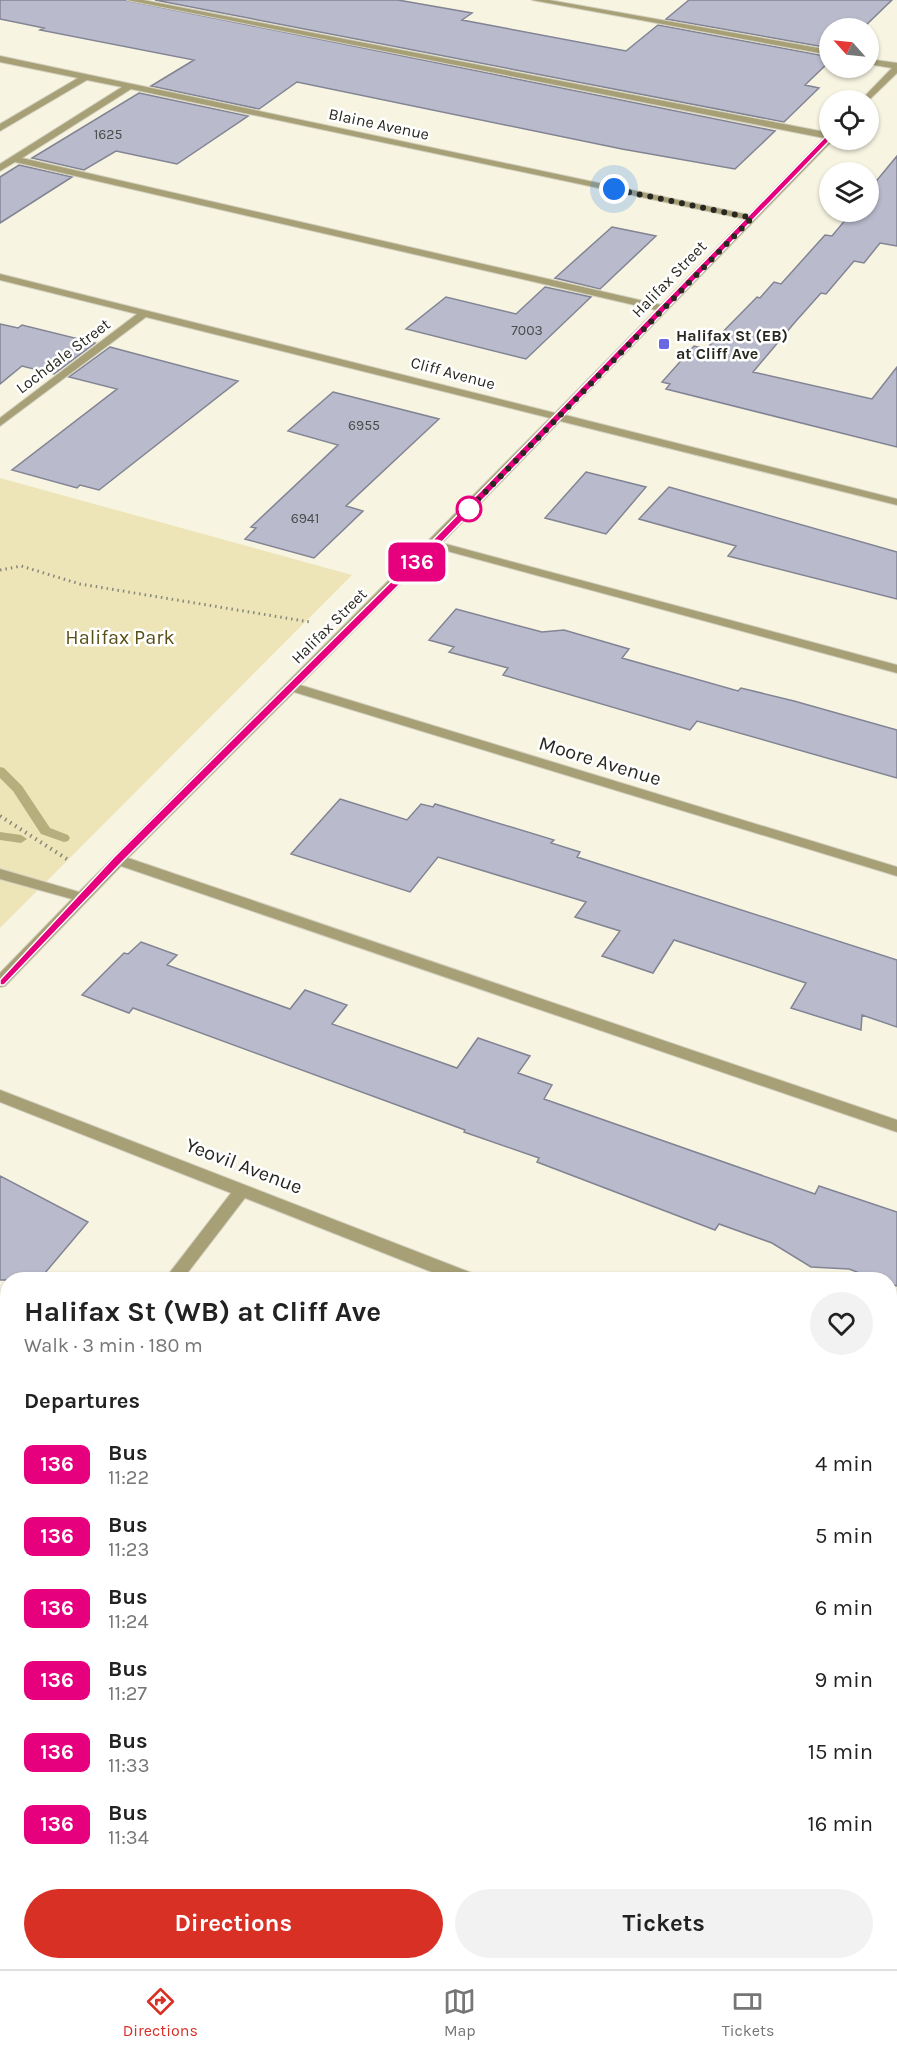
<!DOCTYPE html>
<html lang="en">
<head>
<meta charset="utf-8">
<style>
	:root { --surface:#fff; --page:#f2f2f2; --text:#222; --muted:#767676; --line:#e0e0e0; --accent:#d93025 }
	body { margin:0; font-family:Karla,sans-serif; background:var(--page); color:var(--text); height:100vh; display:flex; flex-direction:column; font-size:22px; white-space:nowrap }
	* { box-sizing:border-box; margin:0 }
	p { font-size:20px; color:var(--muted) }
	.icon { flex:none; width:33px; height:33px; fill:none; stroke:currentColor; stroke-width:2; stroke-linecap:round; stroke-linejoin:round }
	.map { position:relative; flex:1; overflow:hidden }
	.drawer { position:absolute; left:0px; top:1272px; width:897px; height:698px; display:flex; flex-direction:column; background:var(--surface); border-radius:24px 24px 0 0; box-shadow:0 2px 4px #0004 }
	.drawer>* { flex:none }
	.badge { padding:0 12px; border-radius:9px; font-size:21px; line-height:39px }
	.needle { width:39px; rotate:297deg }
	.tools { position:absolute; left:819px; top:18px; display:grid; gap:12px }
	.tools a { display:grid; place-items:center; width:60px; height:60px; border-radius:50%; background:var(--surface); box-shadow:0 2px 4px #0004; font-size:30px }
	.you { position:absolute; width:30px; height:30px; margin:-15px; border:4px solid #fff; border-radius:50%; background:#1a73e8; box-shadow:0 0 0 9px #1a73e833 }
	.map>.badge { position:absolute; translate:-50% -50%; box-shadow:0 0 0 3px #fff }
	h2 { padding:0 24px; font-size:22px; line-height:54px }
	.round { display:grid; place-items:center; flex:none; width:63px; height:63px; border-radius:32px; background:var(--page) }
	.headline { display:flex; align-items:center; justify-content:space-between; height:102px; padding:0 24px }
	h1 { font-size:28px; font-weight:700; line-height:45px }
	.button { display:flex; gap:12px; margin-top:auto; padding:12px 24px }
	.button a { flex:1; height:69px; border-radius:36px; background:var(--accent); color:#fff; font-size:24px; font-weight:700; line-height:69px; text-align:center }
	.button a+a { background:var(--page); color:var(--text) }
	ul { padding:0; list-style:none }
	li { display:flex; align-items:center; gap:18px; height:72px; padding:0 24px }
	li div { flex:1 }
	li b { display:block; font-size:22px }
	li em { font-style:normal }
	li .badge { min-width:66px; font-weight:700; text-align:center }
	.tab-bar { display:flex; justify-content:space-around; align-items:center; height:84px; border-top:2px solid var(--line); background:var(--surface); font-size:16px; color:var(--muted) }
	.tab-bar a { display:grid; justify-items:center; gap:3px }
	.tab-bar .current { color:var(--accent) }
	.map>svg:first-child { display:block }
	.green { fill:#ede5b8 }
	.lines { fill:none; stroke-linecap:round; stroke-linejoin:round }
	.stream { fill:#b7ae7d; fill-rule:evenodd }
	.building { fill:#b9bbcd; stroke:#828494; stroke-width:1.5 }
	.minor-casing { stroke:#d2cfbe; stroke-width:2 }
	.path-far1 { stroke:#89877a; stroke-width:3; stroke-dasharray:1.5 4; stroke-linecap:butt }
	.path { stroke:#89877a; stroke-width:4; stroke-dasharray:1.5 4.5; stroke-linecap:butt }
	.minor { fill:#a7a077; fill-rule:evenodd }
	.line { fill:#e6007e; stroke:#fff; stroke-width:1.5 }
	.walk { stroke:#282720; stroke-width:6; stroke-dasharray:0 10.8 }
	.poi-dot { fill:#6a68e1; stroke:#fff; stroke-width:2 }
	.stop-dot { fill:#fff; stroke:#e6007e; stroke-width:3 }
	.labels { text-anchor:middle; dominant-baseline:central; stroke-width:5; stroke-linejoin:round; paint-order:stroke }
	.far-number-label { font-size:14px; fill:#4c4c4b }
	.far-street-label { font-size:16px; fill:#282720; stroke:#fff }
	.far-poi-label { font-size:16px; font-weight:bold; fill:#282720; stroke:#fff; text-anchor:start }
	.park-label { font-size:20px; fill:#5a5016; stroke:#fff }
	.street-label { font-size:20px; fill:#282720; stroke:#fff }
</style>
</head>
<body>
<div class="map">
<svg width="897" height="1969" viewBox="0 0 897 1969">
	<rect width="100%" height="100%" fill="#f7f4e1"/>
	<path class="green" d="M0 478 352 575 0 928Z"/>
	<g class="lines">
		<path class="stream" d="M0 767 4 768 22 786 50 828 68 835 70 838 68 841 64 842 41 834 13 791 0 778Z
			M0 832 21 835 27 839 21 843 0 840Z"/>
	</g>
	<path class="building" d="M0 0H125L775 131 735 169 622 149 297 82 259 109 151 86 194 60 40 30 44 28 0 19Z
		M155 0H398L472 13 462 20 626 51 658 25 830 57V61L805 85 819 88 784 122Z
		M689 0H892L863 28H830V48L666 19Z
		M139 93 248 116 177 164 116 151 84 170 32 158Z
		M897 156V246L880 243 864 263 854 261 826 294 821 293 796 321 753 372 872 399 897 367V447L666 389 670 384 662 382 694 346 706 349 757 297 760 298 774 282 781 284 825 235 832 236 852 212H868V191Z
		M19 165 72 177 0 223V177Z
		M612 227 656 236 600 289 555 278Z
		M545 287 591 297 526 359 406 329 446 297 516 314Z
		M0 324 18 328 22 325 95 343 54 374 22 366 0 384Z
		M110 347 238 381 99 490 80 485 77 488 12 470 117 389 69 377Z
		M333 392 439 419 346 506 363 511 314 558 245 539 256 528 251 527 338 445 288 431Z
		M586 472 646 487 606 534 545 518Z
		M669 487 897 552V599L728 556 736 546 639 519Z
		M456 609 542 632 564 630 629 649 622 658 738 691 741 688 794 701 897 730V778L697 721 690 730 503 675 508 668 449 652 454 647 429 640Z
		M340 799 407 820 421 804 433 807 435 804 554 840 551 843 580 852 577 857 897 960V1027L862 1015 861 1030 791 1008 806 983 674 940 653 973 602 956 620 931 575 917 586 902 438 857 410 892 291 854Z
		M141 942 177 955 167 965 290 1009 305 990 347 1005 332 1024 457 1068 478 1038 530 1056 518 1073 552 1085 544 1099 815 1194 819 1186 897 1212V1286L890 1284V1280H878L849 1269 811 1267 772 1243 719 1224 715 1230 537 1162 539 1158 464 1132 465 1130 133 1008 129 1013 82 995 124 953 128 954Z
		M0 1176 88 1222 39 1280H0Z"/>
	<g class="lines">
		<g class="minor-casing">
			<path id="minor" d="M127 0H143L830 133V140H833L565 415 897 499V505L560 421 442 543 897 665V673L436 548 300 685 897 867V876L294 692 128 858 897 1120V1132L121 866 5 986 0 987V973L72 899 0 879V869L79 892 550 418 146 317 0 426V418L137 314 0 280V274L555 413 656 310 15 162 0 171V164L122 87 87 80 0 131V124L78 78 0 62V56L749 215 824 138ZM131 89 745 219 661 305 22 158Z
				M532 0H549L830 50V55Z
				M868 59 897 63V73L868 101 861 100 892 68 868 64Z
				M0 1090 477 1275 479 1280H452L245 1198 182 1280H164L231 1193 0 1102Z
				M890 1434 897 1436V1451L890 1449Z
				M8 1482V1504L0 1508V1486Z
				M140 1962H163L160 1969H137Z"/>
		</g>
		<path class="path-far1" d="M0 570 21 566 80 584 310 622"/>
		<path class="path" d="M0 816 70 861"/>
		<use href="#minor" class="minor"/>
	</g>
	<path class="line" d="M827 135 833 137 438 546 122 862 4 985H0V980L114 857 431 542Z"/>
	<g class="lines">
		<path class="walk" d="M469 509 466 512 752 218 614 189"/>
	</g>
	<rect class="poi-dot" x="658" y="338" width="12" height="12" rx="3"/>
	<circle class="stop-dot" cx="469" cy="509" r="12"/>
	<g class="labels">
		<g class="far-number-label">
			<text x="108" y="134">1625</text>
			<text x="527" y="330">7003</text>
			<text x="364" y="425">6955</text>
			<text x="305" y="518">6941</text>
		</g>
		<g class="far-street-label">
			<text transform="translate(379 124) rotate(12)">Blaine Avenue</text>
			<text transform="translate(669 279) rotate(-46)">Halifax Street</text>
			<text transform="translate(63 356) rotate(-37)">Lochdale Street</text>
			<text transform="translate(453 373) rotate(15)">Cliff Avenue</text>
			<text transform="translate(329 626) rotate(-45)">Halifax Street</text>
		</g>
		<g class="far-poi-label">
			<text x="676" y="335">Halifax St (EB)<tspan x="676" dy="18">at Cliff Ave</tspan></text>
		</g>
		<g class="park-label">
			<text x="120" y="637">Halifax Park</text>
		</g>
		<g class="street-label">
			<text transform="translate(600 761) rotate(17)">Moore Avenue</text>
			<text transform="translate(244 1166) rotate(21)">Yeovil Avenue</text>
		</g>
	</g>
</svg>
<div class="tools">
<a><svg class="needle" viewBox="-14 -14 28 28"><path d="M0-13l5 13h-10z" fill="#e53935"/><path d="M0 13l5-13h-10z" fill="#767676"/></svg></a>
<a><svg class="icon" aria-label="locate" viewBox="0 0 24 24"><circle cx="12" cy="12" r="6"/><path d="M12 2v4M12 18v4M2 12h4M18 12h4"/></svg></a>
<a><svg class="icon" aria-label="layers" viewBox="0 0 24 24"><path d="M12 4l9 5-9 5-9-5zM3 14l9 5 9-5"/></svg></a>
</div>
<div class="you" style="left:614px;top:189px"></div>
<b class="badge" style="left:417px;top:562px;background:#e6007e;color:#fff">136</b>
<section class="drawer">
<div class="headline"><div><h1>Halifax St (WB) at Cliff Ave</h1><p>Walk · 3 min · 180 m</p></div><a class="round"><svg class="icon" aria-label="heart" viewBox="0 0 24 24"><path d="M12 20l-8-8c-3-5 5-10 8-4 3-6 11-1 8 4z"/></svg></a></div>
<h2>Departures</h2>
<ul>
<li><span class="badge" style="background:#e6007e;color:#fff">136</span><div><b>Bus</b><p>11:22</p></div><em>4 min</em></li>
<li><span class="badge" style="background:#e6007e;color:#fff">136</span><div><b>Bus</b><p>11:23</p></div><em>5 min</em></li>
<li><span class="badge" style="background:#e6007e;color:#fff">136</span><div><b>Bus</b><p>11:24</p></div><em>6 min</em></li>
<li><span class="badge" style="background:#e6007e;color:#fff">136</span><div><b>Bus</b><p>11:27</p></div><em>9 min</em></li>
<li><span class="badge" style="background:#e6007e;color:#fff">136</span><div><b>Bus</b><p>11:33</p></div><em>15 min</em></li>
<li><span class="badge" style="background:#e6007e;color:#fff">136</span><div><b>Bus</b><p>11:34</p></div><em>16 min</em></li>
</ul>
<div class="button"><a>Directions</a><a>Tickets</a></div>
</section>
</div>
<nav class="tab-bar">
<a class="current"><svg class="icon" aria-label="directions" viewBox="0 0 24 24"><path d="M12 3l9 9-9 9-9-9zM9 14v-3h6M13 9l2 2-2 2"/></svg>Directions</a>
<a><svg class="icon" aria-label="map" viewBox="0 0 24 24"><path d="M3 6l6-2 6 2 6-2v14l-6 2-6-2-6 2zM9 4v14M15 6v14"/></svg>Map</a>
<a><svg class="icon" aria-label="tickets" viewBox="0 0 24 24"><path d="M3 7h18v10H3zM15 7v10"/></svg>Tickets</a>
</nav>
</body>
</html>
